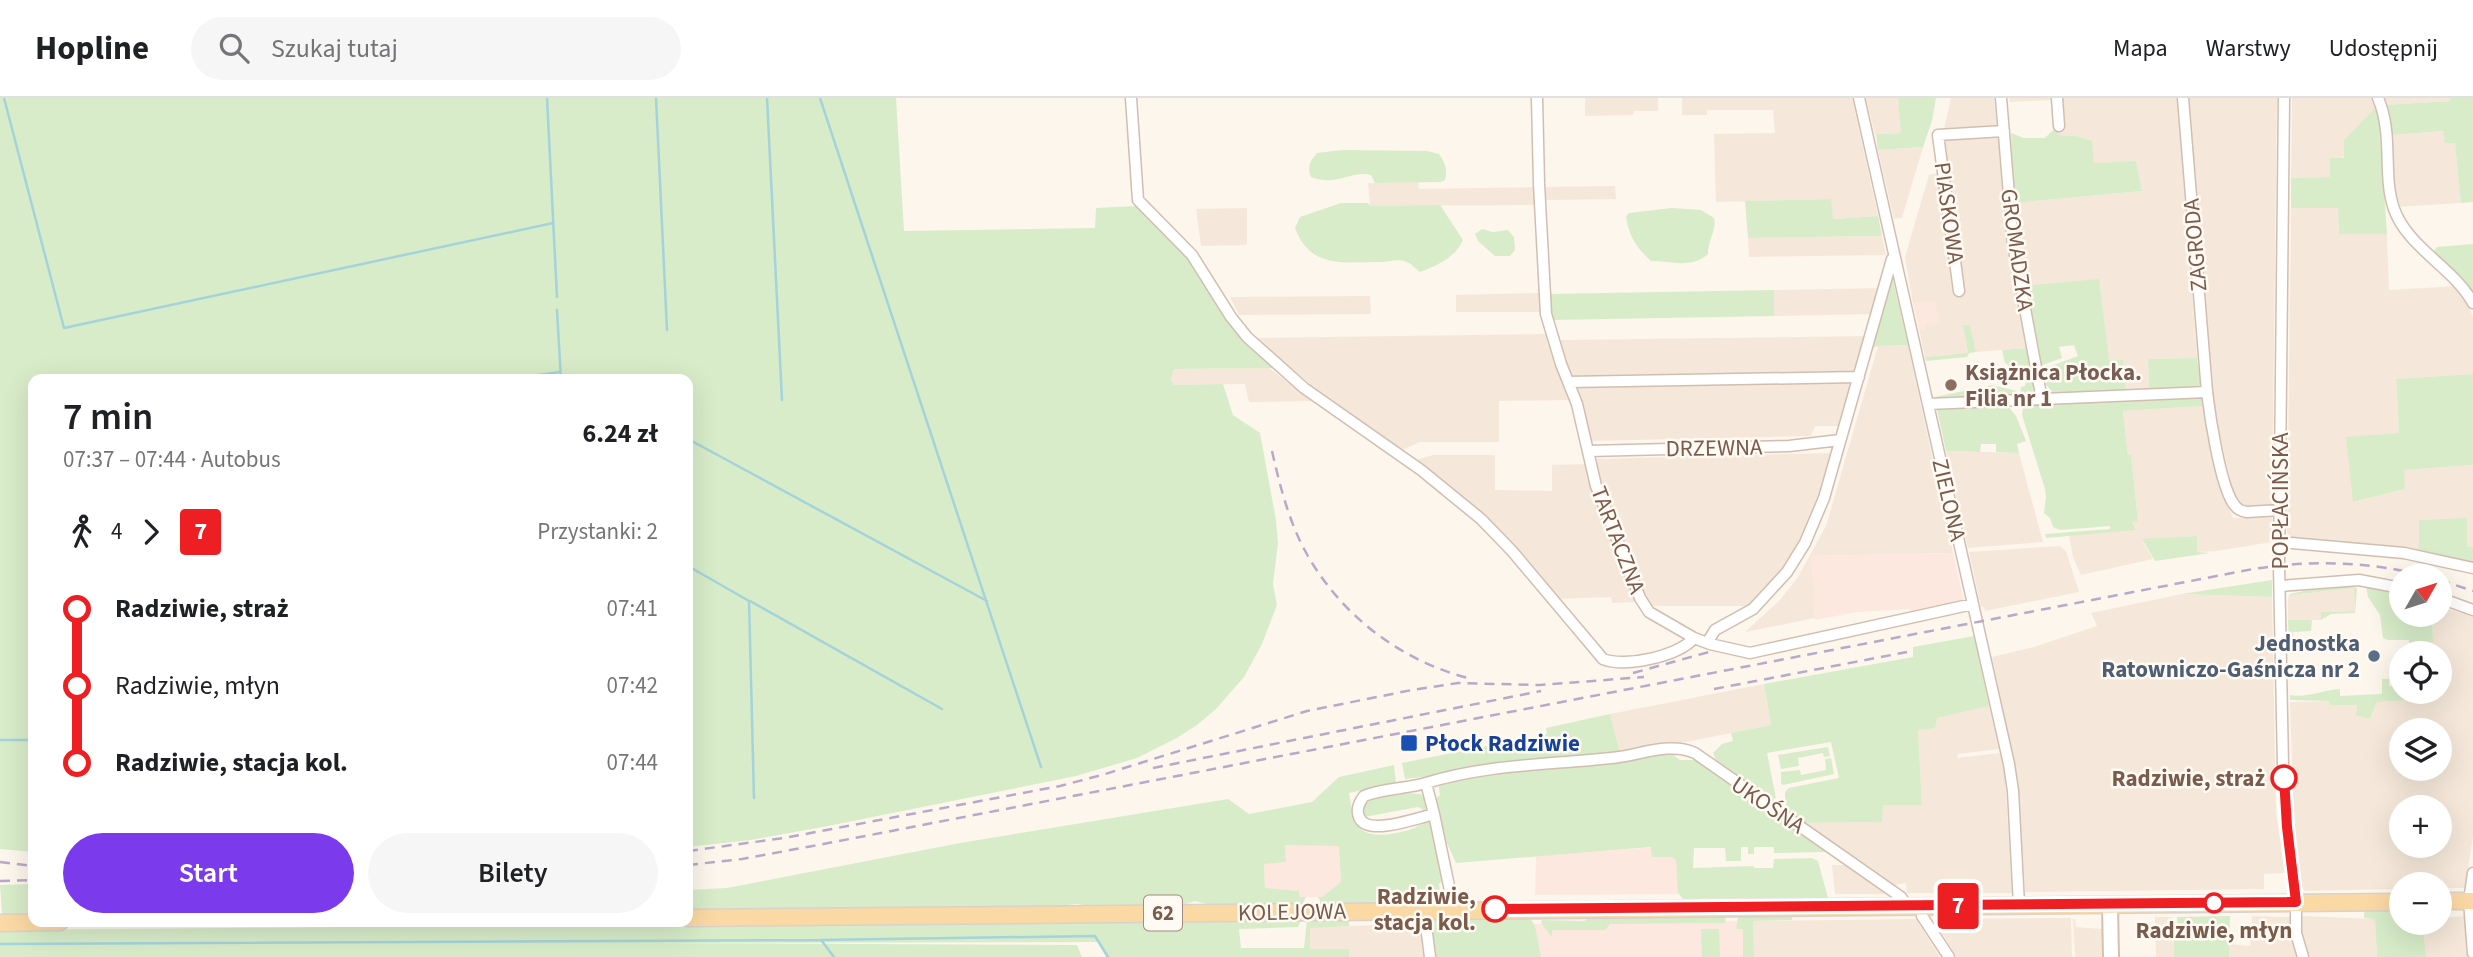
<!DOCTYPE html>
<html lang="pl">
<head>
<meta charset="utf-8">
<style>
	:root { --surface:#fff; --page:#f6f6f6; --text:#202124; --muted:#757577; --line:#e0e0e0; --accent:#7c3aed }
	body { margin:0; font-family:"Source Sans 3",sans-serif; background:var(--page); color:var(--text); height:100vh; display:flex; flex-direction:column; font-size:26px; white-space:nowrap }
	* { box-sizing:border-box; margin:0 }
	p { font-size:23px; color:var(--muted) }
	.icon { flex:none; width:38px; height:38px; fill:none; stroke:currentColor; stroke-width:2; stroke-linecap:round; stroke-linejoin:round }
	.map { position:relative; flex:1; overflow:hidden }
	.panel { position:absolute; left:28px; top:276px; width:665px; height:553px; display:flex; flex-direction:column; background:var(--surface); border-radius:14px; box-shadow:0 7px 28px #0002 }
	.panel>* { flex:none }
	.badge { padding:0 14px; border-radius:5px; font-size:24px; line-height:46px }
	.needle { width:46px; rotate:51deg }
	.controls { position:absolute; left:2389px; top:466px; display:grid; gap:14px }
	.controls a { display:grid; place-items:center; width:63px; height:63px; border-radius:50%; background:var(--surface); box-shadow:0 7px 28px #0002; font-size:35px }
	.map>.badge { position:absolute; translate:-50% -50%; box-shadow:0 0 0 4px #fff }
	.legs { display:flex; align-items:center; gap:10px; height:77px; padding:0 35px; font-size:23px }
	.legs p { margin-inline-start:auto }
	.head { display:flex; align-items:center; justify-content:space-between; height:119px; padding:0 35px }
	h1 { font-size:38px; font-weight:600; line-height:52px }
	.action { display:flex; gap:14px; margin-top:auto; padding:14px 35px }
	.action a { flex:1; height:80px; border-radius:42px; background:var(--accent); color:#fff; font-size:28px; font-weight:600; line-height:80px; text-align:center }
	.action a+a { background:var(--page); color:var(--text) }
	ul { padding:0 35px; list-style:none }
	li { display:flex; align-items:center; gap:24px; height:77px; font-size:26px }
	li i { display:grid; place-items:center; width:10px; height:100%; margin:0 9px; background:currentColor }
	li i::after { content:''; width:18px; height:18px; margin:-9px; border:5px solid; border-radius:50%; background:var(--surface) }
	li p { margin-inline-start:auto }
	li:first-child i { background:linear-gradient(#0000 50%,currentColor 0) }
	li:last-child i { background:linear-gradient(currentColor 50%,#0000 0) }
	header { display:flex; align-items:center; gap:42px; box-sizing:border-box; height:98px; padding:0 35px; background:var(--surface); border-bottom:2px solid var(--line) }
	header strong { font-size:33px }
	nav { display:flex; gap:38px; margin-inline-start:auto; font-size:24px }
	.search { width:490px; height:63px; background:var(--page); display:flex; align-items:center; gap:18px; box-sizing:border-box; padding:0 24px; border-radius:38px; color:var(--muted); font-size:26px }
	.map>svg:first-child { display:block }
	.residential { fill:#f5e8da; fill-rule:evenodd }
	.commercial { fill:#fde8e0 }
	.green { fill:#d8ecc9 }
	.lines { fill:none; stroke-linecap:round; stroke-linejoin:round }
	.stream { stroke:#a5d3da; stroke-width:2.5 }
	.street-casing { stroke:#d1beb0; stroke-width:13 }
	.secondary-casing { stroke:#d6c0b0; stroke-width:18 }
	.primary-casing { stroke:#dad1cd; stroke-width:19 }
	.street { stroke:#fff; stroke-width:10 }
	.secondary { stroke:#fff; stroke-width:14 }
	.primary { stroke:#fbd9a5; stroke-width:16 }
	.rail { stroke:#b9a8c9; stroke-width:2.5; stroke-dasharray:10 7; stroke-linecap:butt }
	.line-1-casing { stroke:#fff; stroke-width:16 }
	.line-1 { stroke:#ee1f23; stroke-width:10 }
	.education-dot { fill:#8d6e63; stroke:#fffaf3; stroke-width:2.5 }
	.service-dot { fill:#5c6f8a; stroke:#fffaf3; stroke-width:2.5 }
	.transit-dot { fill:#1a4fb4; stroke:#fffaf3; stroke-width:2.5 }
	.stop-1-dot { fill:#fff; stroke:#ee1f23; stroke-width:3.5 }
	.labels { text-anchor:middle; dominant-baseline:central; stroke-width:5; stroke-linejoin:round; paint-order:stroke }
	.shield { fill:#fffaf3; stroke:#a28b7f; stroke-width:2 }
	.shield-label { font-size:21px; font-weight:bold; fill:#7a5c4d }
	.street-label { font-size:23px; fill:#7a5c4d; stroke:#fffaf3 }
	.education-label { font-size:23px; font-weight:bold; fill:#785e54; stroke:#fffaf3; text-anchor:start }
	.service-label { font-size:23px; font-weight:bold; fill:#4e5e75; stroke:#fffaf3; text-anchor:end }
	.transit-label { font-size:23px; font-weight:bold; fill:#164399; stroke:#fffaf3; text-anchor:start }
	.stop-label { font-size:23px; font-weight:bold; fill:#7a5c4d; stroke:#fffaf3; text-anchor:end }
</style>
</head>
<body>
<header>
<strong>Hopline</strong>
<div class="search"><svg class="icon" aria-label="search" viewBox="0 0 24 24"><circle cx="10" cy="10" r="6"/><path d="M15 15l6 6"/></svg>Szukaj tutaj</div>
<nav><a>Mapa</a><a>Warstwy</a><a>Udostępnij</a></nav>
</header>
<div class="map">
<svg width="2473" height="859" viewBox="0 0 2473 859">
	<rect width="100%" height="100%" fill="#fdf6ec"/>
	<path class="residential" d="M1585 0H1658V13H1634L1633 17 1585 18Z
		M1682 0H1852L1878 118 1833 121 1830 101 1716 104 1714 36 1775 35 1773 12H1707V17H1682Z
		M1866 0H1898L1902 35 1875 36Z
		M1951 0H1994L1997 29 1944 31Z
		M2009 0H2177L2197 260 2148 261 2149 292 2126 293 2123 262H2109L2025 188 2014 105 2142 93 2136 64 2094 65 2076 38 2058 37 2057 32H2053L2051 2 2010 4Z
		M2188 0H2277L2272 407 2245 409 2240 407 2235 400 2215 317Z
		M2292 0H2375L2378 7 2330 79 2291 80Z
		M2380 0H2450V3L2383 7Z
		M2444 33 2455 44 2461 105 2397 109 2391 37Z
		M1998 38 2009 158 2026 250 1976 254 1970 227H1963L1968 255 1925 259 1919 231 1926 230 1925 226 1939 223 1927 204 1913 206 1905 159 1929 77 1939 75 1950 163 1955 132 1945 42Z
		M1923 49 1902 120 1894 121 1878 52Z
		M1418 84 1419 91 1537 89 1539 107 1370 108 1368 85Z
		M1615 88 1616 101 1545 102 1544 89Z
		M1247 110V147L1201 148 1196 111Z
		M2291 110H2338L2339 136H2387L2389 192 2457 188 2468 205 2473 220V276L2396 281 2399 335 2347 340 2354 404 2405 391 2403 372 2473 367V449H2467V421L2420 422 2419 453 2292 440 2287 435Z
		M1882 138 1886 157 1749 159 1748 140Z
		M1882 190 1874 216 1774 218V192Z
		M1539 195 1541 214H1456V197Z
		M1370 198 1371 216 1239 217 1230 199Z
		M1548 236 1570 302 1499 303V344H1420L1400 353 1330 303 1255 240Z
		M1867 238 1840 328H1815L1811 338 1589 343 1560 242Z
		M1908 247 1953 455 1812 458 1815 520 1745 534 1780 502 1798 479 1826 428 1878 248Z
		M1269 270 1312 303 1249 304 1245 286 1174 287 1171 281 1174 271Z
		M2203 308 2217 378 2233 420 2272 419V444L2216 453 2197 454 2196 438 2142 442 2153 461 2081 477 2073 459 2069 437 2136 431 2132 424 2138 423 2131 358 2128 357 2123 313Z
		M1946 353 2019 355 2043 444 1968 450Z
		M1832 355 1812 420 1799 447 1768 491 1750 508H1650L1642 496 1600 392 1594 361Z
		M1433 357H1495V392L1552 393V367L1587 366 1637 504 1612 505 1611 499 1557 501 1501 435 1454 392 1416 362Z
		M2060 448 2066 453 2079 494 1985 513 1984 509H1981L1969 454Z
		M2354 490 2355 513 2322 514 2321 522H2288V501L2291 497Z
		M2182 496 2272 499 2276 715 2285 775 2264 776V791L2025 794 2018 682 1992 559 2034 549 2097 528 2091 515Z
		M2440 509 2473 518V739L2465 790H2440V786H2401V791L2305 793 2302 789 2294 723 2290 604 2330 603 2358 607 2370 621 2377 604 2428 601V593H2440V555H2427V544H2433L2432 516H2440ZM2401 632H2440V670H2401ZM2401 709H2440V747H2401Z
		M1764 586 1771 627 1686 644 1620 654 1610 616Z
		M1989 608 1999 651 1958 656 1957 660 2000 655 2005 678 2012 795H1907L1906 785 1891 788 1799 725 1882 724V707L1922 706 1918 632 1936 620Z
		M1832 767H1851L1892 796H1835Z
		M2252 818 2290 819 2291 836 2297 859H2229V846L2250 848Z
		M2301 818 2375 821 2377 859H2308L2301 834Z
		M2465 818 2468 859H2426L2423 824H2440V820Z
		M2155 819H2173L2174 859H2156Z
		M2071 820 2072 859H1957L1933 821Z
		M1916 821 1940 859H1754L1753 823Z
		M2073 821H2075L2076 829 2103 831 2102 859H2075Z
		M1421 826 1426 849 1422 850 1424 859H1349V851H1309L1310 829Z"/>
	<path class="commercial" d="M1935 203 1939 224 1926 226V231H1919L1913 206Z
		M1953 455 1964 503 1911 513 1910 511 1857 514 1815 522 1811 458Z
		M1285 747H1339L1341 784 1322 799H1300L1299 793 1265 791 1264 765 1286 764Z
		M1688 747 1682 796 1535 797 1536 758Z
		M1753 823 1754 859H1538L1533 826Z"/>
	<path class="green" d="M0 0H896L904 133 1095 130 1096 110 1137 108 1185 154 1274 270 1174 271 1171 281 1174 287 1223 286 1233 317 1260 335 1276 422 1278 445 1273 486 1277 507 1262 546 1244 579 1216 611 1197 627 1175 641 1137 660 1076 678 828 728 751 742 688 749V282H33V754L0 751Z
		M1898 0H1936L1932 23 1923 49 1878 52 1876 36 1901 35Z
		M2450 0H2473V104L2461 105 2455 45H2445L2443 33 2391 37 2383 7 2450 3Z
		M2378 7 2387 136H2339L2338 110H2291V80L2330 79V60H2344V42Z
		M2057 31 2058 37 2076 38 2092 43 2094 65 2136 63 2142 93 2014 105 2011 35 2024 40H2045L2053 32Z
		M1342 52 1427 53 1439 56C1445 64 1448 72 1445 82L1441 84 1375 85 1371 77C1351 72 1337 89 1311 79 1307 69 1310 63 1317 55Z
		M1831 101 1833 121 1878 118 1882 138 1748 140 1745 103Z
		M1341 105H1368L1370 108 1440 107 1463 142C1455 160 1438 167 1420 174 1416 171 1412 166 1407 164 1398 160 1389 164 1379 164 1344 164 1310 171 1295 130L1300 119Z
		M1672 110 1701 112 1714 120C1717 132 1708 141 1708 156 1692 171 1670 163 1651 163 1636 149 1629 139 1626 118L1629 115Z
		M1482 131 1493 134 1508 132 1514 139 1515 152 1510 158H1495L1478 143 1475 136Z
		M2473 146V195L2434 153 2437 149Z
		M1891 181 1893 182 1908 247 1878 248 1869 251Z
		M2099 181 2109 262H2123L2126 293 2054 296 2043 283 2040 272 2078 258 2074 247 2059 249 2062 260 2040 268 2025 188Z
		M1774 192V218L1552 222 1547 196Z
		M1963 227H1970L1976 254 1969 255 1967 259 1926 263 1925 259 1968 255Z
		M2026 250H2029L2036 293 2031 297 2020 298 2021 289 2025 288 2027 278 2005 265 2002 252Z
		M2197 260 2201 290 2149 292 2148 261Z
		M2473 276V367L2404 372 2405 391 2353 404 2346 339 2399 335 2396 281Z
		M1992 287 2017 293V297L1935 299Z
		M2196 298 2202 301 2203 308 2123 313 2128 357H2131L2138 423 2132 424 2136 432 2046 440 2045 436 2110 431V428L2060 432 2053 429 2050 420 2044 415 2046 399 2045 391 2022 317 2023 310 2029 306Z
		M2007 307 2016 318 2026 343 2017 346 2019 355 1996 354V346H1981L1980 354 1946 353 1937 311Z
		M2467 420V449H2473V467L2419 453V422Z
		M2197 438V454L2210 455 2155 463 2142 441Z
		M2272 482V499L2182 496Z
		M2353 488 2357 491 2355 515 2331 516 2321 522V514L2355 513 2354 490 2291 497 2288 501 2290 496 2317 490Z
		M2366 488 2401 496V516H2432L2433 544H2427V555H2410L2409 542H2388L2383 540 2380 517 2368 499Z
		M2288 522H2312L2311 533 2293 534V549L2289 548Z
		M1974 538 1989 608 1937 620 1935 630 1918 632 1922 707H1883L1882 724 1799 725C1787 715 1785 709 1785 694L1789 690 1839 680 1831 644 1767 655 1776 700 1766 702 1718 668 1713 655 1722 646 1733 643 1731 635 1771 627 1764 586 1913 559V549Z
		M2382 581H2389V588L2401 589V593H2428V601L2377 604 2370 621 2356 617 2357 607H2330L2329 603 2290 602V597C2309 600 2321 592 2340 591V598L2382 596Z
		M1610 616 1620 654 1618 656 1405 681 1402 665 1547 636 1546 630Z
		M1828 649 1830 658 1824 659 1823 655 1798 660 1799 668 1781 671 1778 657Z
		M1659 656H1672L1680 662H1698L1830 752 1823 754 1774 755V749H1754V756H1748V749H1741V763H1726L1725 750H1694L1693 770 1754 768V770H1773L1774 761 1812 760 1818 763 1828 800 1683 801 1678 795 1676 762 1672 759H1652L1651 749 1456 765 1446 743 1436 701 1440 697 1438 683 1467 676 1600 663 1620 665 1631 659Z
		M1831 660 1834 676 1783 687 1781 685V674L1800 672 1801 677 1826 672 1825 661Z
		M1394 667 1396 685 1349 695C1351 704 1352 719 1357 727 1366 742 1396 736 1409 732 1417 730 1422 724 1429 724L1432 727 1443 782 1439 786 1441 801 1438 804 1321 805 1318 799H1322L1341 784 1339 748 1285 747 1286 764 1264 766 1265 790 1299 793 1300 799H1306L1302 807 1216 808 1195 803 1178 808H1090L1077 806 1048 809 688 812V792L727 790 960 745 1228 701 1249 716 1312 704 1339 679Z
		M1408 695 1421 696 1427 705 1426 713 1418 709 1364 719 1363 711 1367 704 1374 701Z
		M33 786V816H2L0 787Z
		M2401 812V824H2423L2426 859H2377L2375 821 2364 820V813Z
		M1726 818 1725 825 1610 826 1605 832H1552V839L1541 825 1542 822 1584 823 1591 819Z
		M1738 818H1792V822L1753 823 1754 859H1743V831H1736Z
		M2230 818 2229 859H2174V839H2178L2177 819Z
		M1530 820 1535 828 1541 859H1433L1428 823 1431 821Z
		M1301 821 1298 829 1239 831 1241 850H1304L1307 822 1349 821V828L1310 830V851H1349V859H1106L1098 844 637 845 1077 847 1082 859H0V832Z
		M1701 831H1719L1720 859H1702Z"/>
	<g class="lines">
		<path class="stream" d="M4 0 64 230 553 125
			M547 0 557 199
			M656 0 667 232
			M767 0 782 302
			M820 0 1041 669
			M557 212 561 282
			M572 278 579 282
			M502 282 560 274
			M688 341 987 503
			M688 468 749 503 754 700
			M750 503 942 611
			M0 642H33
			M0 846 821 842
			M834 859 821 842 1095 838 1108 859"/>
		<g class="street-casing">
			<path id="street" d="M1131 0 1138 102 1192 157 1231 219 1247 239 1304 290 1421 372 1481 421 1512 453 1603 561C1625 570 1679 558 1694 540
				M1537 0 1539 86 1546 216 1561 266 1577 306 1596 388 1640 500 1649 514 1694 540 1710 546 1750 555 1973 506
				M1859 0 2009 666 2013 693 2019 807
				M2001 0 2013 146 2042 302
				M2057 0 2059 28
				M2284 0 2279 468 2283 667 2286 729 2296 805V835L2303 859
				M2378 0C2394 37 2382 77 2394 111 2408 150 2453 169 2473 205
				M1959 193 1938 37 2004 33
				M1568 284 1859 279
				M2207 294C2210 319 2220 385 2233 405 2237 411 2240 413 2247 414L2280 412
				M1928 306 2207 294 2183 0
				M1588 353 1789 348 1840 342
				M2280 444 2404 455 2473 470
				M2280 488 2359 482 2401 490
				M2440 500 2473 512
				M1707 545 1715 532 1753 511 1787 474 1805 445 1824 400 1892 161
				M1426 685 1434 716
				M2473 775 2469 803 2473 855
				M1922 808V818L1949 859
				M1424 812 1430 859
				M1454 812 1434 716C1418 720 1366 739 1359 719 1356 711 1359 705 1364 698 1383 690 1406 691 1426 685 1488 666 1547 667 1611 660 1637 658 1670 643 1695 655L1901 799 1907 808"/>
		</g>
		<g class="secondary-casing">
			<path id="secondary" d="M2110 807 2111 859"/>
		</g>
		<g class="primary-casing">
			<path id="primary" d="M2440 803H2473
				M688 820 2401 804
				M0 825 60 824"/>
		</g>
		<use href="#street" class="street"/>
		<use href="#secondary" class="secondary"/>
		<use href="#primary" class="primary"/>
		<path class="rail" d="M1272 353C1279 384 1287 416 1301 445 1335 513 1398 563 1472 581
			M2440 482 2473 493
			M1633 575 1709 554
			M1714 591 1907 554
			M1153 670 1541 593
			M688 753 784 740 1060 688 1102 677 1307 613 1412 592 1458 585 1540 587 1644 579
			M0 764 33 768
			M688 767 742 761 834 744 2253 471C2311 462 2368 463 2425 478
			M0 783 33 782"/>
	</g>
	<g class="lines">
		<g class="line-1-casing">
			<path id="line-1" d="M1495 811 2296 804 2287 729 2284 680"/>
		</g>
		<use href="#line-1" class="line-1"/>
	</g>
	<circle class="education-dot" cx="1951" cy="287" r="7"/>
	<circle class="service-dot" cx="2374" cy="558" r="7"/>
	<rect class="transit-dot" x="1400" y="636" width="18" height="18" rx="3.5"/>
	<g class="stop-1-dot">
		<circle cx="2284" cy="680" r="12"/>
		<circle cx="2214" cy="805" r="9"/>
		<circle cx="1495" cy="811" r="12"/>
	</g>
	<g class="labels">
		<rect class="shield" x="1144" y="797.5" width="38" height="35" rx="5"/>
		<g class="shield-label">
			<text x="1163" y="815">62</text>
		</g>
		<g class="street-label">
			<text transform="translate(1949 115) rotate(82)">PIASKOWA</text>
			<text transform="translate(2195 147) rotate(-95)">ZAGRODA</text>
			<text transform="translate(2017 152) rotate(82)">GROMADZKA</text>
			<text transform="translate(1714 350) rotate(-1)">DRZEWNA</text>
			<text transform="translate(1949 402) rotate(77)">ZIELONA</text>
			<text transform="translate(2280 403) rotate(-90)">POPŁACIŃSKA</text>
			<text transform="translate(1618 442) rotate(69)">TARTACZNA</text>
			<text transform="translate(1768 707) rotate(34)">UKOŚNA</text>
			<text transform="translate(1292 814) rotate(-1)">KOLEJOWA</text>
		</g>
		<g class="education-label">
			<text x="1965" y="274">Książnica Płocka.<tspan x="1965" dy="26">Filia nr 1</tspan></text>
		</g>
		<g class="service-label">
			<text x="2360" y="545">Jednostka<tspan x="2360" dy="26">Ratowniczo-Gaśnicza nr 2</tspan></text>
		</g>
		<g class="transit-label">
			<text x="1425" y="645">Płock Radziwie</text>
		</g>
		<g class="stop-label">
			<text x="2265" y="680">Radziwie, straż</text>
			<text x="1476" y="798">Radziwie,<tspan x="1476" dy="26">stacja kol.</tspan></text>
			<text x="2214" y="832" text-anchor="middle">Radziwie, młyn</text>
		</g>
	</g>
</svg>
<div class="controls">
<a><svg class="needle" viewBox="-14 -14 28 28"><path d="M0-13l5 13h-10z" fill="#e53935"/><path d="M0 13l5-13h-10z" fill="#757577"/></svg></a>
<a><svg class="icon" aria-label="locate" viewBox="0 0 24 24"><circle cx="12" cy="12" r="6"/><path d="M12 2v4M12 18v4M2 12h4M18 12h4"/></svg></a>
<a><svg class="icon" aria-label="layers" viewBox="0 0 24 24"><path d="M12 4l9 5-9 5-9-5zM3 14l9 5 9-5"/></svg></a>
<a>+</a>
<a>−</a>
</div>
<b class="badge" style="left:1958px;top:808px;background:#ee1f23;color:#fff">7</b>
<section class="panel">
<div class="head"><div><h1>7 min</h1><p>07:37 – 07:44 · Autobus</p></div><b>6.24 zł</b></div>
<div class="legs"><svg class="icon" aria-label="walk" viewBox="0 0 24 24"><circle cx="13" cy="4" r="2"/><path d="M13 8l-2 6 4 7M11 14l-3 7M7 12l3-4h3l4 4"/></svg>4<svg class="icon" aria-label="forward" viewBox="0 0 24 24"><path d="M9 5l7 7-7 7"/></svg><b class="badge" style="background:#ee1f23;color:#fff">7</b><p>Przystanki: 2</p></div>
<ul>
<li><i style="color:#ee1f23"></i><b>Radziwie, straż</b><p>07:41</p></li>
<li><i style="color:#ee1f23"></i><span>Radziwie, młyn</span><p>07:42</p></li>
<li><i style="color:#ee1f23"></i><b>Radziwie, stacja kol.</b><p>07:44</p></li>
</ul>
<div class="action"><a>Start</a><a>Bilety</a></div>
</section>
</div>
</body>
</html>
